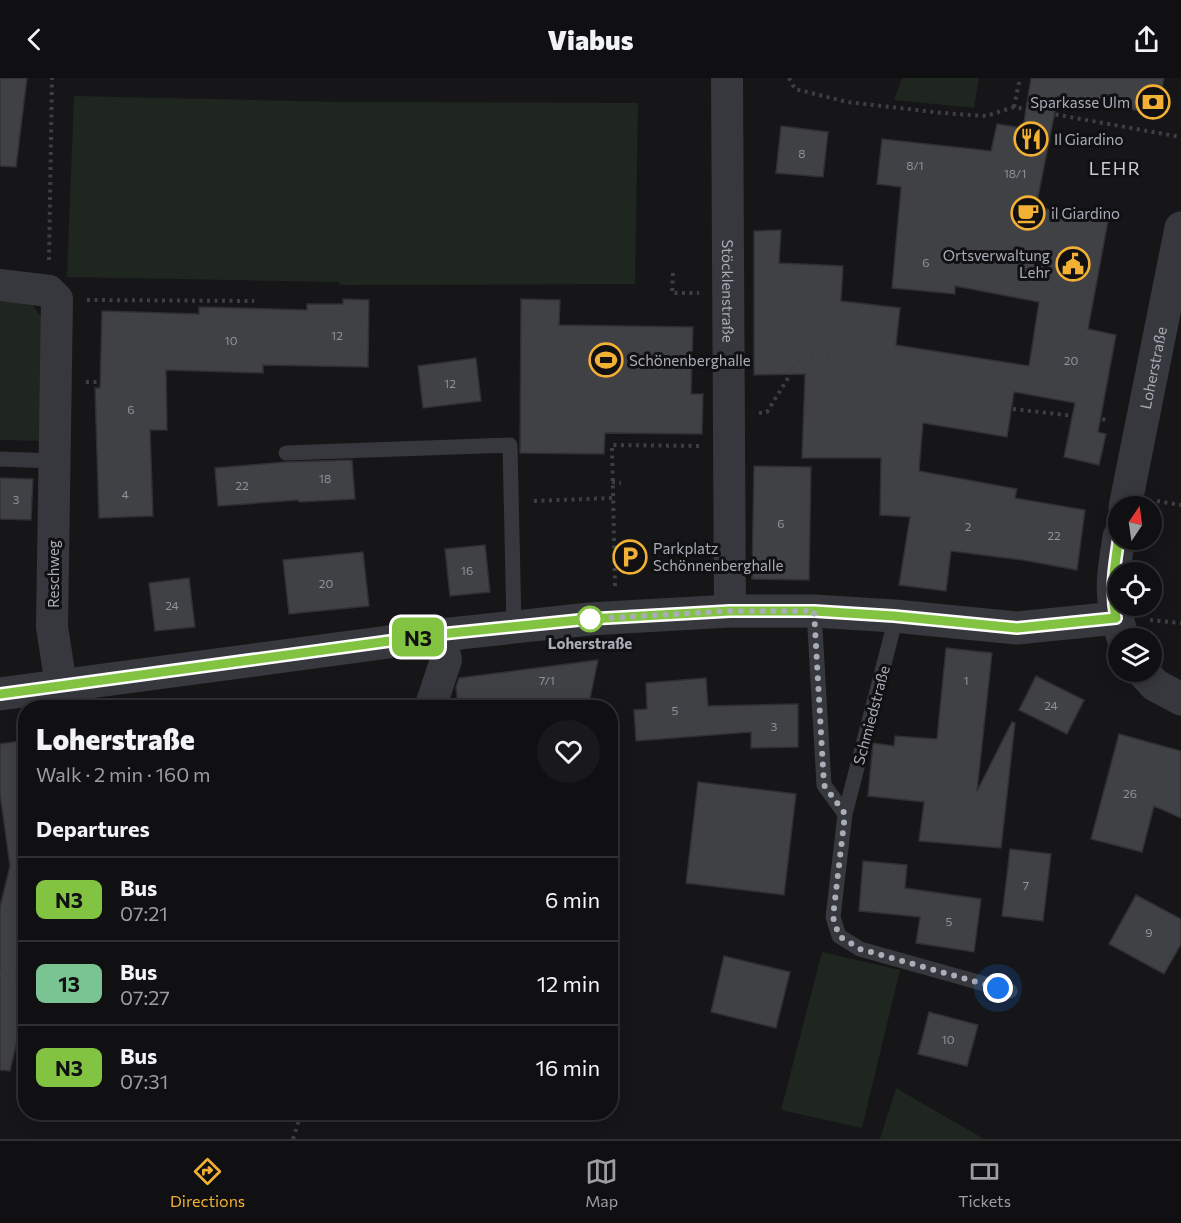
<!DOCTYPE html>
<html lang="en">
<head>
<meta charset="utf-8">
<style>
	:root { --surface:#101012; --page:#19191b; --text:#f1f3f6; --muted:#9c9d9f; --line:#303032; --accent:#f2b134 }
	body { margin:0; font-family:Commissioner,sans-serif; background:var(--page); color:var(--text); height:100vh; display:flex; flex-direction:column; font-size:22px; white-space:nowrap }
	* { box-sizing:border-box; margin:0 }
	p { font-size:20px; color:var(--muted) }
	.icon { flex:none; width:33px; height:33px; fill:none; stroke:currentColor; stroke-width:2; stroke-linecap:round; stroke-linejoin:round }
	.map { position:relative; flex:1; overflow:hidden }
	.details { position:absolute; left:18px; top:622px; width:600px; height:420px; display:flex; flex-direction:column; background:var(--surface); border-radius:24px; box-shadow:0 3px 15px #0003,0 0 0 2px var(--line) }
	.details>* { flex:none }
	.badge { padding:0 12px; border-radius:9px; font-size:21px; line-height:39px }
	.needle { width:39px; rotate:13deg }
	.buttons { position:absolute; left:1108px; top:418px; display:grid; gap:12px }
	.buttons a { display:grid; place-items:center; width:54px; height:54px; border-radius:50%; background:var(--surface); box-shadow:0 3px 15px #0003,0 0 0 2px var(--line); font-size:30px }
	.you { position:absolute; width:30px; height:30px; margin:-15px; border:4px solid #fff; border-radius:50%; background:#1a73e8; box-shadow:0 0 0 9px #1a73e833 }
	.map>.badge { position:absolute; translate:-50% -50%; box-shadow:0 0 0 3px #fff }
	h2 { padding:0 18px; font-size:22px; line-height:54px }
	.round { display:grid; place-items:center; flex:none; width:63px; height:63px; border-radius:32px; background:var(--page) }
	.head { display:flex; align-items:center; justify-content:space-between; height:102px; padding:0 18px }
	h1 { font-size:28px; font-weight:800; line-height:45px }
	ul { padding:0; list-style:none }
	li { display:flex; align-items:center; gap:18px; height:84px; padding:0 18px; border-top:2px solid var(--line) }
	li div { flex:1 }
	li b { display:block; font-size:22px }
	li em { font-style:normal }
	li .badge { min-width:66px; font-weight:700; text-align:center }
	header { display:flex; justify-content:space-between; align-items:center; height:78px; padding:0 18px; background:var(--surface); font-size:27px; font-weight:800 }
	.tab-bar { display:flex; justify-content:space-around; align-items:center; height:84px; border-top:2px solid var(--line); background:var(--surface); font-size:16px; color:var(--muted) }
	.tab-bar a { display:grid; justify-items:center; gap:3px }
	.tab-bar .current { color:var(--accent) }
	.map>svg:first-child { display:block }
	.green { fill:#1e261f }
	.building { fill:#404145; stroke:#303034; stroke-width:1.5 }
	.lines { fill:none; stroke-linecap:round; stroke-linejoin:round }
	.path { stroke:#3d3f44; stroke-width:4; stroke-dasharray:3 4.5; stroke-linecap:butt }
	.service { stroke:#37383d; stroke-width:15 }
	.minor { stroke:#37383d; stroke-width:32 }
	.tertiary { stroke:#37383d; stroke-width:33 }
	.line-casing { stroke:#fff; stroke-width:14 }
	.line { stroke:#82c341; stroke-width:9 }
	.walk { stroke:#a8adb8; stroke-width:6; stroke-dasharray:0 10.8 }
	.stop-dot { fill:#fff; stroke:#82c341; stroke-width:3 }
	.labels { text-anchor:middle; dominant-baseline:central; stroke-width:6; stroke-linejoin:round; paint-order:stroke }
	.number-label { font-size:12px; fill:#8e929b }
	.poi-label { font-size:15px; fill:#a8adb8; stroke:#111113; text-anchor:start }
	.street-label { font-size:15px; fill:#a8adb8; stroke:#111113 }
	.stop-label { font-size:15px; font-weight:bold; fill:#a8adb8; stroke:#111113 }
	.quarter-label { font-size:18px; letter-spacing:1.5px; fill:#c9ccd4; stroke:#111113 }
</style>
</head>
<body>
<header><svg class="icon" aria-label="back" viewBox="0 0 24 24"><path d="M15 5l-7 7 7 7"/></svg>Viabus<svg class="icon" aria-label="share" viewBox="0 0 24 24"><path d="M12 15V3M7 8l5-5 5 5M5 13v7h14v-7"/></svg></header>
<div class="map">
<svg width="1181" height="1061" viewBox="0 0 1181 1061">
	<rect width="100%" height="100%" fill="#161618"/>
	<path class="green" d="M902 0H979L974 30 894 22Z
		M74 18 343 24 638 25 635 206 340 207 338 204 67 199Z
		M0 215 26 218 43 242 45 363 0 362Z
		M822 874 900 892 862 1050 781 1032Z
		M896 1010 984 1061H880Z"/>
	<path class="building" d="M0 0H27L16 89 0 88Z
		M1031 0H1164L1157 36 1058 18 1036 129 1108 143 1088 251 1116 257 1098 354 1106 356 1099 387 1064 379 1075 325 1014 314 1007 359 923 345 919 393 1017 411 1015 420 1085 432 1077 492 1023 482 951 473 946 513 899 507 910 439 880 437 881 380H802L805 296 754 297V153L781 152 779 185 843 188 841 223 900 230 896 267 1029 288 1039 224 955 208V216L892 210 901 109 877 106 882 61 991 73 997 46 1023 50Z
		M781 48 828 54 823 99 776 95Z
		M343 221 369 222 368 289 263 287V295L166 292 167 352H150L153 438 99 440 95 310H100L102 233 199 236V229L307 232V226H343Z
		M521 221 560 222 559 247 693 249 691 316H703L702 356 605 355 604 376 520 375Z
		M476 280 481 323 423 330 418 288Z
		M352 382 355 421 299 424 298 422 218 428 215 390 285 384Z
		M754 388 811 389 809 502 752 501Z
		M0 400 33 401 31 442 0 441Z
		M485 467 490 514 450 518 445 471Z
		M363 474 369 528 289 536 283 482Z
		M189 500 195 549 155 553 149 505Z
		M946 570 992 575 977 713 1012 644 1015 645 1001 770 919 763 924 724 868 718 873 665 894 668 895 658 937 661Z
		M598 582 588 630H458L456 609 459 600Z
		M1036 598 1084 622 1067 656 1019 632Z
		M706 600 708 628 798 626V669L751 670V654L636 663 634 632 647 631 646 605Z
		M1119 656 1181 673V740L1154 728 1142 774 1091 761Z
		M26 662V926L10 993 0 992V829L10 788 0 716V666Z
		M698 704 796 716 784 817 686 805Z
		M1010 771 1051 776 1043 843 1002 838Z
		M863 783 907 787 905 810 981 821 974 874 916 865 920 839 859 833Z
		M1136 817 1181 841V866L1164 896 1109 866Z
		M724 878 790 894 776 950 711 934Z
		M929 934 978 947 967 988 918 976Z"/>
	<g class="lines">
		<path class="path" d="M789 0 795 11 847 24 943 35 986 38 1014 29 1181 59
			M1014 29 1020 0
			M49 182 52 0
			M673 195 672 215H699
			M87 222 254 223
			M86 304H101
			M1013 331 1110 342
			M759 335 767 334 801 279H875
			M612 404 621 405
			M534 423 612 420
			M1157 423 1181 427
			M615 508 612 367 700 368
			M1150 542 1181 545
			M0 895 26 901
			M293 1061 301 1035"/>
		<path class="service" d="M286 375 510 367 514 547
			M0 381 54 383
			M814 533 824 707 845 736
			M894 538 892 555 845 736 833 839 839 858 860 871 1010 913"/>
		<g class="minor">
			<path id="s1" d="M727 0 730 533"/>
			<path d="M0 207 49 213 57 221 52 549 61 607"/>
			<path d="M430 630 446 582 441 557"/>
		</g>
		<g class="tertiary">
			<path id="s2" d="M1125 429 1181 150"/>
			<path d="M1119 459C1112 502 1109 518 1123 560"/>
			<path d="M1143 594 1155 607 1181 621"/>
			<path d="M0 616 441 557 589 541 730 533H814L894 538 1017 550 1116 540"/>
		</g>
	</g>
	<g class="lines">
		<g class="line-casing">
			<path id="line" d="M0 616 441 556 589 541 730 533H814L894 538 1017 550 1116 540C1110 511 1115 487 1119 459"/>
		</g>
		<use href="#line" class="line"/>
		<path class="walk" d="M590 541 730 533H814L824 707 845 736 833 839 839 858 860 871 998 910"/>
	</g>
	<defs>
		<g id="bank-ring" transform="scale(1.725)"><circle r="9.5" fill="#111113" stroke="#f2b134" stroke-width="1.5"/><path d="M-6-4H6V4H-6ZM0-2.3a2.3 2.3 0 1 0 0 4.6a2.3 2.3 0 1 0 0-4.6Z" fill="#f2b134"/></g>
		<g id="restaurant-ring" transform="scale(1.725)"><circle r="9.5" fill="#111113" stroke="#f2b134" stroke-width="1.5"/><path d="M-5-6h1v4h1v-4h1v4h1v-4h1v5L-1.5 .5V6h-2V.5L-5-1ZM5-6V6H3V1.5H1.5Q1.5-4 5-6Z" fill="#f2b134"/></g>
		<g id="cafe-ring" transform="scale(1.725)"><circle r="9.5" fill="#111113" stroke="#f2b134" stroke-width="1.5"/><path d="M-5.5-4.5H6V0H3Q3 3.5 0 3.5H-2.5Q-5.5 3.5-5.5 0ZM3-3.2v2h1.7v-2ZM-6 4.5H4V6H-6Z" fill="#f2b134"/></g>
		<g id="civic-ring" transform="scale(1.725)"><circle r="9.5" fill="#111113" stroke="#f2b134" stroke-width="1.5"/><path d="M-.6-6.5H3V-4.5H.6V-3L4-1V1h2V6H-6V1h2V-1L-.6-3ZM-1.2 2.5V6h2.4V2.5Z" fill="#f2b134"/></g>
		<g id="stadium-ring" transform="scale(1.725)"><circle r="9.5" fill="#111113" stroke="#f2b134" stroke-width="1.5"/><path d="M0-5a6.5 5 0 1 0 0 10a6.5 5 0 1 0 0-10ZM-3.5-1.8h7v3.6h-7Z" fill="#f2b134"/></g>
		<g id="parking-ring" transform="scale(1.725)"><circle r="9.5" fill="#111113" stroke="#f2b134" stroke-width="1.5"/><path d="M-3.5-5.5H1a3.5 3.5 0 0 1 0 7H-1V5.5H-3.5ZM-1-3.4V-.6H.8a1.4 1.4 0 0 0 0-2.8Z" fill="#f2b134"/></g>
	</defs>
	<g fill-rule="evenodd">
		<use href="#bank-ring" x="1153" y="24"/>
		<use href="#restaurant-ring" x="1031" y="61"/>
		<use href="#cafe-ring" x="1028" y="135"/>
		<use href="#civic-ring" x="1073" y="186"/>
		<use href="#stadium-ring" x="606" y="282"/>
		<use href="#parking-ring" x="630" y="479"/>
	</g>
	<circle class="stop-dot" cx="590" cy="541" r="12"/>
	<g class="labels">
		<g class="number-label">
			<text x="802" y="75">8</text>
			<text x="915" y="87">8/1</text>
			<text x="1015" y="95">18/1</text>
			<text x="926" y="184">6</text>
			<text x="337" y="257">12</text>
			<text x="231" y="262">10</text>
			<text x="1071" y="282">20</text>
			<text x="450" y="305">12</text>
			<text x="131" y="331">6</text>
			<text x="325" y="400">18</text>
			<text x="242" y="407">22</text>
			<text x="125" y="416">4</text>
			<text x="16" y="421">3</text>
			<text x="781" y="445">6</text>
			<text x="968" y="448">2</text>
			<text x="1054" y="457">22</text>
			<text x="467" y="492">16</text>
			<text x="326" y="505">20</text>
			<text x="172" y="527">24</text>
			<text x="547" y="602">7/1</text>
			<text x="966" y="602">1</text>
			<text x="1051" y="627">24</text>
			<text x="675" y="632">5</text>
			<text x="774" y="648">3</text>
			<text x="1130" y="715">26</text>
			<text x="1026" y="807">7</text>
			<text x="949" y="843">5</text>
			<text x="1149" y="854">9</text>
			<text x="948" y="961">10</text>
		</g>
		<g class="poi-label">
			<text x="1130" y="24" text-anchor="end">Sparkasse Ulm</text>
			<text x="1054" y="61">Il Giardino</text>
			<text x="1051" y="135">il Giardino</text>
			<text x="1050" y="177" text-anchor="end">Ortsverwaltung<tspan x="1050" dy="17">Lehr</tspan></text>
			<text x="629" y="282">Schönenberghalle</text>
			<text x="653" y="470">Parkplatz<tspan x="653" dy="17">Schönnenberghalle</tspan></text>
		</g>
		<g class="street-label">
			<text stroke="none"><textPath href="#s1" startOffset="213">Stöcklenstraße</textPath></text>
			<text stroke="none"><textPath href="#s2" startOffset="142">Loherstraße</textPath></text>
			<text transform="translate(53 496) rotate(-90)">Reschweg</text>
			<text transform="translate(871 637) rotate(-75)">Schmiedstraße</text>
		</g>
		<g class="stop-label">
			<text x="590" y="565">Loherstraße</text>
		</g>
		<g class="quarter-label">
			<text x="1115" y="90">LEHR</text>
		</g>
	</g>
</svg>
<div class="buttons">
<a><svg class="needle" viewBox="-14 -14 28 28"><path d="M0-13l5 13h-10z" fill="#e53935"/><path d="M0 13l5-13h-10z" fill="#9c9d9f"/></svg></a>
<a><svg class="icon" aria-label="locate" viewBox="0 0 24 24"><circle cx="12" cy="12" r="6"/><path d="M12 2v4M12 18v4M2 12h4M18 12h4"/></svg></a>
<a><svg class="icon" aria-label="layers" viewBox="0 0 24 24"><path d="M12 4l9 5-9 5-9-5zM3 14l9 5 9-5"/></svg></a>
</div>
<div class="you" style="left:998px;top:910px"></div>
<b class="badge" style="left:418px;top:559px;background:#82c341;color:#111">N3</b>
<section class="details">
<div class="head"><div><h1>Loherstraße</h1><p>Walk · 2 min · 160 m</p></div><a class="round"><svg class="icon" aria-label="heart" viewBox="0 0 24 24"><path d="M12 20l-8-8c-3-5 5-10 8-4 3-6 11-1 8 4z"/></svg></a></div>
<h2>Departures</h2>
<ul>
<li><span class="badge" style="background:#82c341;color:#111">N3</span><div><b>Bus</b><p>07:21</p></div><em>6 min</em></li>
<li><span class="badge" style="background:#7ac493;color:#111">13</span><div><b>Bus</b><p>07:27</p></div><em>12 min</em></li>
<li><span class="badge" style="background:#82c341;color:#111">N3</span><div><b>Bus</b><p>07:31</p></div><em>16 min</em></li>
</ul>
</section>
</div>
<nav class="tab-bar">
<a class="current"><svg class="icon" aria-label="directions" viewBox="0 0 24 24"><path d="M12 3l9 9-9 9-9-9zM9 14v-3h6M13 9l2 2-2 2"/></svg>Directions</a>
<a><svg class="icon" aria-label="map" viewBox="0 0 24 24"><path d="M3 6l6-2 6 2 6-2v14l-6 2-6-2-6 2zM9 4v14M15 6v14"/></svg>Map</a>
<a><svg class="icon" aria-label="tickets" viewBox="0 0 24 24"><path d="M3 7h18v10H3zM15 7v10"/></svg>Tickets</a>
</nav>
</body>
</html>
